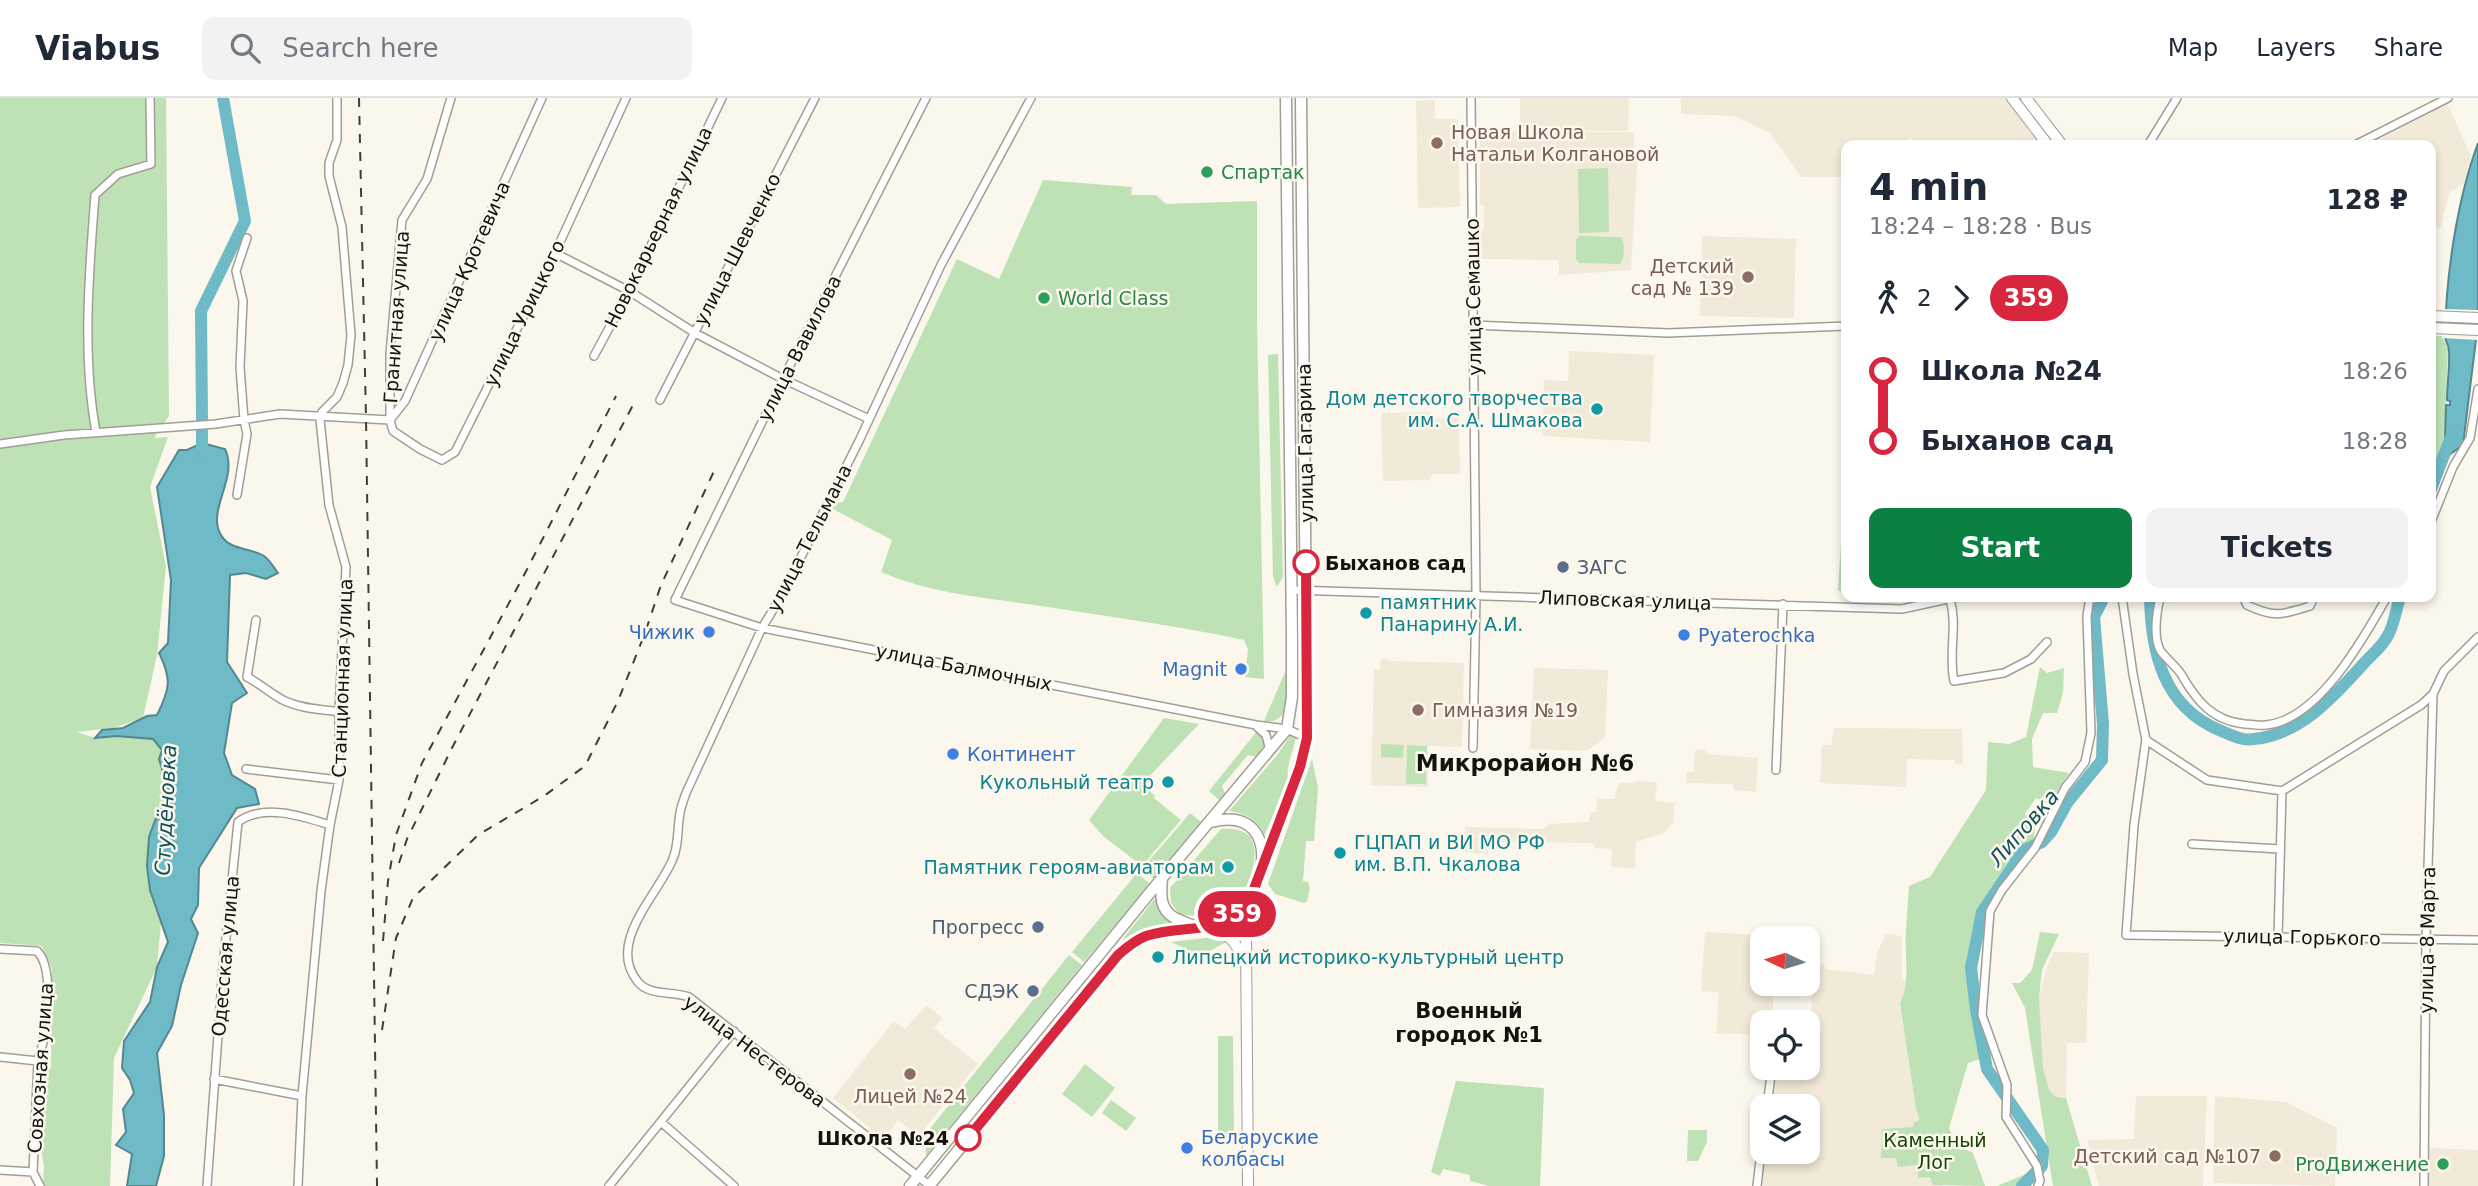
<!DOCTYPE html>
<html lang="en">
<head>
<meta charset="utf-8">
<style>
	:root { --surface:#fff; --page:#f2f2f3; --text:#1f2937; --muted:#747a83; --line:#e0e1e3; --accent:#0b8043 }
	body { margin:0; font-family:"DejaVu Sans",sans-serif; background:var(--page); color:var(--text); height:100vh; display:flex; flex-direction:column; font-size:26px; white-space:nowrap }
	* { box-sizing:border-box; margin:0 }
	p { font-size:23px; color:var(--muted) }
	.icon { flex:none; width:38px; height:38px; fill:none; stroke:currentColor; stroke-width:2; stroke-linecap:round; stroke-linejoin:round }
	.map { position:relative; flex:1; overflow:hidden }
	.details { position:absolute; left:1841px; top:42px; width:595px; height:462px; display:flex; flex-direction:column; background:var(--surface); border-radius:14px; box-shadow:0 4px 10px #0003 }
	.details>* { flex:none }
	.badge { padding:0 14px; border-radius:23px; font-size:24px; line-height:46px }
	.needle { width:46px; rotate:274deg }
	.controls { position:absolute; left:1750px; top:828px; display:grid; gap:14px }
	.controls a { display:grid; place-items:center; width:70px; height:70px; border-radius:14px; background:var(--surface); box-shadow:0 4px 10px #0003; font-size:35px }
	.map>.badge { position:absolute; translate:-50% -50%; box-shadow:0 0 0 4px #fff }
	.legs { display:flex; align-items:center; gap:10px; height:77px; padding:0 28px; font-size:23px }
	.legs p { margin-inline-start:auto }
	.summary { display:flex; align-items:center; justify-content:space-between; height:119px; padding:0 28px }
	h1 { font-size:38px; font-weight:700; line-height:52px }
	.cta { display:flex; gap:14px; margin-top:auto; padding:14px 28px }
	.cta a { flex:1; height:80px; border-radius:14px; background:var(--accent); color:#fff; font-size:28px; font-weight:700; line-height:80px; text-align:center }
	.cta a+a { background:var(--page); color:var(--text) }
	ul { padding:0 28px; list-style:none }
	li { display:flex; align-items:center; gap:24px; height:70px; font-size:26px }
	li i { display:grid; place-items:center; width:10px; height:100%; margin:0 9px; background:currentColor }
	li i::after { content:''; width:18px; height:18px; margin:-9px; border:5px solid; border-radius:50%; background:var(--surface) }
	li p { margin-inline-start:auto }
	li:first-child i { background:linear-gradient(#0000 50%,currentColor 0) }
	li:last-child i { background:linear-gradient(currentColor 50%,#0000 0) }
	header { display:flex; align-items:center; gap:42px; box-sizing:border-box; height:98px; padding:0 35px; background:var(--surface); border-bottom:2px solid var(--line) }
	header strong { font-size:33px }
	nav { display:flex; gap:38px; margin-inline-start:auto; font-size:24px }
	.search { width:490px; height:63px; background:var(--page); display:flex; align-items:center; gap:18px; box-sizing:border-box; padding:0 24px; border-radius:14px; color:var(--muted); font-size:26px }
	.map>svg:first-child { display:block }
	.built { fill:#f2ead8 }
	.green { fill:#bee2b5 }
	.water { fill:#6ebac7; stroke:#538890; stroke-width:2 }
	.pier { fill:#fcf7ec }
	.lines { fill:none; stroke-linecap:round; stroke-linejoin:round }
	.river { stroke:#6ebac7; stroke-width:12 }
	.minor-casing { stroke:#a39e94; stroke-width:10 }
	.secondary-casing { stroke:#a39e94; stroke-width:12 }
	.primary-casing { stroke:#a39e94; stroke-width:13 }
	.minor { stroke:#fff; stroke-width:7 }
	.secondary { stroke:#fff; stroke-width:10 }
	.primary { stroke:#fff; stroke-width:10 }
	.rail { stroke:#403e39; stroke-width:2; stroke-dasharray:9 9; stroke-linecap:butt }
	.line-1-casing { stroke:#fff; stroke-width:16 }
	.line-1 { stroke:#d7263d; stroke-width:10 }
	.education-dot { fill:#8d6e63; stroke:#fcf7ec; stroke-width:2.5 }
	.leisure-dot { fill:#2e9e5b; stroke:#fcf7ec; stroke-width:2.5 }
	.culture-dot { fill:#0f9aa8; stroke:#fcf7ec; stroke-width:2.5 }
	.stop-1-dot { fill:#fff; stroke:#d7263d; stroke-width:3.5 }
	.service-dot { fill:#5c6f8a; stroke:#fcf7ec; stroke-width:2.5 }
	.shop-dot { fill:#3f7fe0; stroke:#fcf7ec; stroke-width:2.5 }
	.labels { text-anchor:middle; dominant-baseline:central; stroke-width:5; stroke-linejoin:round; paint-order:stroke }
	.education-label { font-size:19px; fill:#785e54; stroke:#fcf7ec; text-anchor:start }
	.leisure-label { font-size:19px; fill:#27864d; stroke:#fcf7ec; text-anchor:start }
	.street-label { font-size:19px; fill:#14130f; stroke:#fcf7ec }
	.culture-label { font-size:19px; fill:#0d838f; stroke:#fcf7ec; text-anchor:end }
	.stop-label { font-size:19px; font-weight:bold; fill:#14130f; stroke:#fcf7ec; text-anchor:start }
	.service-label { font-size:19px; fill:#4e5e75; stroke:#fcf7ec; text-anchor:end }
	.shop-label { font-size:19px; fill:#366cbe; stroke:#fcf7ec; text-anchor:start }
	.park-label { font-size:19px; fill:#144603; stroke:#fcf7ec }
	.water-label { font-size:21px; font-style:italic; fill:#10535d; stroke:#fcf7ec }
	.neighbourhood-label { font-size:21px; font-weight:bold; fill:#14130f; stroke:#fcf7ec }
	.quarter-label { font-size:23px; font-weight:bold; fill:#14130f; stroke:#fcf7ec }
</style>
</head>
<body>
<header>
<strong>Viabus</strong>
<div class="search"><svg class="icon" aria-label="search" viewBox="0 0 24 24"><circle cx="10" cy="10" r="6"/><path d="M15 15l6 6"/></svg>Search here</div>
<nav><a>Map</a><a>Layers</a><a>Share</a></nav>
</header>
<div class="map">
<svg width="2478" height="1088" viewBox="0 0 2478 1088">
	<rect width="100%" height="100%" fill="#fcf7ec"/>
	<path class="built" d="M1520 0H1629L1628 33H1520Z
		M1681 0H2008L2045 47H1912V39L1898 47H1846V74L1843 79H1801L1770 35 1735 18 1681 16Z
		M1435 2V21H1458L1460 109 1418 110 1416 3Z
		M2447 5 2471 58 2464 85 2449 95 2441 129 2431 134V47H2370Z
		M1480 33 1633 34 1637 68 1631 172 1559 177V162L1482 161 1481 133 1484 131V108L1480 106Z
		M1702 138 1796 141 1794 220 1700 218Z
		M1569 253 1654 257 1650 344 1542 338 1544 282 1568 283Z
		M1430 314V318L1438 321 1459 319 1460 376H1432L1430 382 1383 383 1381 315Z
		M1381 561H1389V563L1464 565 1462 649 1428 648V689L1371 687 1374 572H1380Z
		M1534 570 1608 572 1605 640 1587 653 1530 651Z
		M1834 630 1962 631 1963 667 1955 666V662L1907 661 1906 689 1820 685 1822 647H1831Z
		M1707 651V656L1758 660 1756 694 1734 692 1733 686 1686 685 1687 673 1694 674 1695 652Z
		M1635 683 1657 684 1655 703 1675 705 1673 725 1663 735 1636 744 1635 770 1611 769 1612 751 1595 750 1594 745 1489 744 1488 756 1464 754 1465 729 1543 731 1549 726 1589 724 1591 714H1596L1597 701H1614L1619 685H1635Z
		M1705 834 1763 837 1765 840H1762V886H1773V924H1762V937L1716 935 1719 894 1701 893Z
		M1886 836 1902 838V881L1906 883 1904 897 1900 905 1916 1011 1919 1018 1914 1029 1881 1059 1896 1060 1917 1067 1943 1088H1760L1764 1054H1808V1008H1772L1779 970H1808V930H1811L1812 884 1808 883V857H1818V865L1824 866 1826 871 1874 877 1877 855Z
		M2054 854 2089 855 2086 945H2067L2066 1000 2055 999 2049 992 2043 969 2039 900 2047 868Z
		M927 907 942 920 934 930 978 966 918 1038 898 1022 884 1042 833 1000 894 923 905 931Z
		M2136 998H2207L2203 1088H2099L2087 1042 2134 1041Z
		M2215 998 2287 1004 2337 1030 2335 1088 2213 1085Z
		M2429 1050 2478 1052V1088H2428Z"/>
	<path class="green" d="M0 0H166L169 318 154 340 168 339 150 389 166 468 157 557 143 620 113 630 77 634 95 640 116 638 153 641 162 652 172 704 148 779 161 824 157 869 114 960 110 1088H43L44 1069 37 1024 41 984 51 969 52 871 42 848 0 845Z
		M1608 70 1609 134 1579 135 1578 71Z
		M1043 82 1132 89 1131 97H1156L1166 106 1257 103V224L1264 581 1245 579 1248 551 1244 542C1172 527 1100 517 1027 506 978 499 927 494 881 474L892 442 831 410 833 405 843 404 957 161 999 181Z
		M1579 138 1621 139C1625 145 1625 160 1620 166L1579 165 1576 161V142Z
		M2431 238H2442L2448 251 2444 348 2431 386Z
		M1278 256 1283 479 1277 489 1273 479 1268 257Z
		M1846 426V494L1838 493 1841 444 1845 437Z
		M1288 567C1288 586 1294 628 1264 623Z
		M2040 569 2047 575 2064 570 2063 595 2057 615H2043L2032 641 2033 669 2069 675 2049 706 2036 700 2025 716 2035 731 2033 750 1976 828 1980 942 1991 957 1968 965 1949 1030 1957 1047 1973 1055 1985 1088 1933 1087 1930 1079 1918 1080 1917 1067 1898 1069 1896 1060H1881L1882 1031 1913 1029 1914 1024 1918 1023 1919 1019 1916 1011 1900 905C1911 884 1904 857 1906 833 1907 818 1908 803 1909 788L1930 779 1986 692 1988 644 2009 646 2026 639Z
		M1164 620 1199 626 1142 686 1155 698 1154 700 1181 722 1142 768 1103 738 1089 722Z
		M1257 633 1263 639 1264 648 1256 659 1248 657 1222 688 1225 695 1219 702 1209 693Z
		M1292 635 1296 639C1294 652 1286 667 1288 679L1265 737C1257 721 1247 716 1229 713L1278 656Z
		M1381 646 1404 647 1403 660 1381 659Z
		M1407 647 1427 648 1426 686H1406Z
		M1312 661 1318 690 1314 743H1306L1303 783 1308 784 1310 790 1307 803 1304 805 1275 796 1268 786Z
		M1190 715 1201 724 1154 781 1142 771Z
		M1221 731C1272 726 1253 776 1241 803L1238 808 1219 821 1179 816 1171 805 1170 790Z
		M1137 775 1150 786 1084 864 1072 854Z
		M1156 799C1159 813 1163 821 1176 828L1144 834 1122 842Z
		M2040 834 2059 836 2042 872 2039 900 2043 969 2049 992 2056 999 2066 1000 2092 1088H2053L2025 910 2012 885H2020L2032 872Z
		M1214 839 1226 844 1201 858 1171 844Z
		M1069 857 1082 867 926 1058 925 1037Z
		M1218 938H1233L1234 1039 1218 1040Z
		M1085 966 1115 990 1092 1019 1062 996Z
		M1456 983 1544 990 1540 1088H1489L1470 1083V1077L1443 1071 1440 1078 1431 1074Z
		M1111 1002 1136 1020 1126 1033 1102 1015Z
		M1688 1032H1707V1044L1698 1063H1687Z
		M2026 1076 2033 1080 2029 1088H1997Z"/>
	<path class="water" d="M2478 45V225L2463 347 2449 357 2445 354 2447 341 2445 340 2446 307H2450V303L2447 302C2447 286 2450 269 2449 253 2449 246 2445 244 2445 238 2446 177 2457 102 2478 45Z
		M202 345 225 351C239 380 206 412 221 437 230 453 250 449 264 458 270 462 274 470 278 475L266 481 246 475 230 477 227 564 247 595 232 605 224 655 232 677 255 691 259 706 237 710 199 770 198 807 191 821 198 835 181 887 172 928 157 955 164 1017V1058L156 1088H127L132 1056 116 1047 126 1034 123 1011 134 995 130 982 122 970 124 943 150 904 157 869 168 844 150 792 147 768 149 739 159 712 172 704 159 661 162 652 153 641 116 638 95 640 102 632 123 630 147 618 157 617C170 591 172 581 159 555L168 545 171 482 157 389 179 352H187Z"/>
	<path class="pier" d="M2444 211 2478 212V242L2442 240Z"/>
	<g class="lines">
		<path class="river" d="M202 321 201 213 245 123 223 0
			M202 359V332
			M2431 391 2451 339
			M2150 499C2151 554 2163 608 2219 632 2231 637 2241 643 2254 641 2301 637 2336 596 2366 563 2373 556 2382 548 2387 539 2394 529 2396 511 2400 499
			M2022 1088 2042 1068 2043 1052 1987 971 1976 912 1971 870 1982 814 2024 752 2042 744 2051 734 2067 705 2102 662 2103 626 2094 519 2104 499"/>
		<g class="minor-casing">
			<path id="minor" d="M451 0 427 81 402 122 390 256V322L393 333 420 351 442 362 455 354 555 155 626 0
				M926 0 783 281 675 502 762 530 1256 627 1287 631 1307 640
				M1471 0 1476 497 1473 650
				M2148 47 2177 0
				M2355 47 2448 0
				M555 155 629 193 695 235 783 281 869 321
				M1473 227 1668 235 1846 228
				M594 258 629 193 722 0
				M660 302 815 0
				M390 322 405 303 542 0
				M96 334C82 258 89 174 95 97L118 76 151 66 150 0
				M0 346 64 337 216 326 280 316 390 322
				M237 397 247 336 244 322 240 269 243 203 236 173 247 140
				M2431 424 2453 369 2470 340 2478 291
				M1291 492 1902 511 1957 499
				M2122 499 2133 576 2146 642 2207 682 2282 693 2421 607 2433 596 2444 573 2478 539
				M2160 499C2157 513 2153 538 2160 552 2166 561 2175 567 2181 576 2196 602 2212 623 2245 626 2252 626 2260 628 2266 627 2319 622 2364 539 2387 499
				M2243 499 2247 507C2274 520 2282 517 2310 508L2314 499
				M1950 501C1958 529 1948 555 1954 583L2004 575 2031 561 2047 544
				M256 522 247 579C261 586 272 597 285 603 302 611 321 611 339 614
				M1256 628 1266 637 1270 653
				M2146 641 2134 727 2126 837 2478 842
				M246 671 339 682
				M1776 672 1783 506
				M2192 746 2280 751
				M2278 839 2282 693
				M0 851 37 853C56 871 46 941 38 963L33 1074 40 1088
				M0 959 38 963
				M214 981 302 998
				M1767 1008 1772 970
				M661 1024 734 1088
				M0 1072 33 1074
				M929 1087 689 899C673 893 649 898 638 884 606 846 656 799 672 763 679 749 677 731 680 715 681 708 684 701 686 695L762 530 782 497 860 341 941 167 1031 0
				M207 1088 223 869 238 724C263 705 302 718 330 727
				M298 1088 302 998 321 793 330 727 339 682V614L346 469 329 407 320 322 322 314 337 299 343 285 348 267 351 237 342 129 329 78V65L337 42V0
				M609 1088 734 933
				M1757 1088 1762 1044
				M2038 1088 2040 1083 2037 1068 2006 1019 2007 987 1982 917 1990 813 2002 792 2035 750 2065 690 2085 664 2091 635 2087 518 2090 499
				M2424 1088 2426 840 2433 596"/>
		</g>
		<g class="secondary-casing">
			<path id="secondary" d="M2012 0 2048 47
				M2026 0 2062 47
				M2431 218 2478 220
				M2431 230 2478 232
				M1204 829C1229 836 1235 840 1244 864
				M1248 1088 1246 837 1251 799"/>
		</g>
		<g class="primary-casing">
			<path id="primary" d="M1263 765 1300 669 1307 640 1301 0
				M1162 780C1160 800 1160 816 1182 823 1188 826 1195 829 1202 829 1265 834 1294 702 1211 724
				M910 1088 1162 780 1287 631 1292 599V540L1286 0
				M929 1088 1118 857 1146 838 1202 829"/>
		</g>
		<use href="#minor" class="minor"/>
		<use href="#secondary" class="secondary"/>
		<use href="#primary" class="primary"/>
		<path class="rail" d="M359 0 366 320 377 1088
			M399 765 407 741 453 648 633 307
			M383 843 388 783 396 737 422 665 522 481 616 298
			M382 932 396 840 413 800 478 737 544 698 585 668 618 603 645 535 661 487 715 371"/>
	</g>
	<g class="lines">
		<g class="line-1-casing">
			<path id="line-1" d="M968 1040 1118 857C1126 850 1135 842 1146 838 1189 824 1220 842 1251 799L1300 669 1307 640 1306 465"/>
		</g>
		<use href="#line-1" class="line-1"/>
	</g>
	<g class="education-dot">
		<circle cx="1437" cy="45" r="7"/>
		<circle cx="1748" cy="179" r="7"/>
		<circle cx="1418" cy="612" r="7"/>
		<circle cx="910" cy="976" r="7"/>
		<circle cx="2275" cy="1058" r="7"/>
	</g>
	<g class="leisure-dot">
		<circle cx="1207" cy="74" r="7"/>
		<circle cx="1044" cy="200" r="7"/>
		<circle cx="2443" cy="1066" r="7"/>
	</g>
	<g class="culture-dot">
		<circle cx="1597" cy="311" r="7"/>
		<circle cx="1366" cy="515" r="7"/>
		<circle cx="1168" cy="684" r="7"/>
		<circle cx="1340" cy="755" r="7"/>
		<circle cx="1228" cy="769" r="7"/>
		<circle cx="1158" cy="859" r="7"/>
	</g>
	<g class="stop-1-dot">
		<circle cx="1306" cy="465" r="12"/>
		<circle cx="968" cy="1040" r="12"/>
	</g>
	<g class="service-dot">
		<circle cx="1563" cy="469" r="7"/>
		<circle cx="1038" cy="829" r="7"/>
		<circle cx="1033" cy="893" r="7"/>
	</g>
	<g class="shop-dot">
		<circle cx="709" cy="534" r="7"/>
		<circle cx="1684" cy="537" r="7"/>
		<circle cx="1241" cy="571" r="7"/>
		<circle cx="953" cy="656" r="7"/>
		<circle cx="1187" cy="1050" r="7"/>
	</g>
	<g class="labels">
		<g class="education-label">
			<text x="1451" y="34">Новая Школа<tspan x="1451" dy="22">Натальи Колгановой</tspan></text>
			<text x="1734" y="168" text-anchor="end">Детский<tspan x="1734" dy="22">сад № 139</tspan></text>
			<text x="1432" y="612">Гимназия №19</text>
			<text x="910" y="998" text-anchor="middle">Лицей №24</text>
			<text x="2261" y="1058" text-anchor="end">Детский сад №107</text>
		</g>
		<g class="leisure-label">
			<text x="1221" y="74">Спартак</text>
			<text x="1058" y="200">World Class</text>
			<text x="2429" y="1066" text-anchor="end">ProДвижение</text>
		</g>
		<g class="street-label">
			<text transform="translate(658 129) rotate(-64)">Новокарьерная улица</text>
			<text transform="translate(737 151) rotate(-63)">улица Шевченко</text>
			<text transform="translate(469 163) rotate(-66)">улица Кротевича</text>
			<text transform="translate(1473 199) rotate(-91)">улица Семашко</text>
			<text transform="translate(524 215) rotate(-64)">улица Урицкого</text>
			<text transform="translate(396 219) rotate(-86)">Гранитная улица</text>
			<text transform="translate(799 250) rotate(-63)">улица Вавилова</text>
			<text transform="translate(1305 345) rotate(-91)">улица Гагарина</text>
			<text transform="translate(809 440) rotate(-63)">улица Тельмана</text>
			<text transform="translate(1625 502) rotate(2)">Липовская улица</text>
			<text transform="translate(964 569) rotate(11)">улица Балмочных</text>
			<text transform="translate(342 580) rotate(-88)">Станционная улица</text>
			<text transform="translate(2302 839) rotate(1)">улица Горького</text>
			<text transform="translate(2427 842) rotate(-89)">улица 8 Марта</text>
			<text transform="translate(225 858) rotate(-85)">Одесская улица</text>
			<text transform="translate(755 953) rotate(37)">улица Нестерова</text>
			<text transform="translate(40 970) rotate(-86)">Совхозная улица</text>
		</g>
		<g class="culture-label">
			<text x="1583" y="300">Дом детского творчества<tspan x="1583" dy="22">им. С.А. Шмакова</tspan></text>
			<text x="1380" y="504" text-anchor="start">памятник<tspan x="1380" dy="22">Панарину А.И.</tspan></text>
			<text x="1154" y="684">Кукольный театр</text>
			<text x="1354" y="744" text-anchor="start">ГЦПАП и ВИ МО РФ<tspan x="1354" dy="22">им. В.П. Чкалова</tspan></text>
			<text x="1214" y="769">Памятник героям-авиаторам</text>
			<text x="1172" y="859" text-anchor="start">Липецкий историко-культурный центр</text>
		</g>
		<g class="stop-label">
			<text x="1325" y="465">Быханов сад</text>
			<text x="949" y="1040" text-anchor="end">Школа №24</text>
		</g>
		<g class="service-label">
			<text x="1577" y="469" text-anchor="start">ЗАГС</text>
			<text x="1024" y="829">Прогресс</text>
			<text x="1019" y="893">СДЭК</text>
		</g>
		<g class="shop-label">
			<text x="695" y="534" text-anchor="end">Чижик</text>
			<text x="1698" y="537">Pyaterochka</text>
			<text x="1227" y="571" text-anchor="end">Magnit</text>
			<text x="967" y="656">Континент</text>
			<text x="1201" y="1039">Беларуские<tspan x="1201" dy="22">колбасы</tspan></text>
		</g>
		<g class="park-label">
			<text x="1935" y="1042">Каменный<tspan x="1935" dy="22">Лог</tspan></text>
		</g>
		<g class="water-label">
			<text transform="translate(166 712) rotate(-87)">Студёновка</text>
			<text transform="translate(2024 730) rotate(-49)">Липовка</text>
		</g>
		<g class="neighbourhood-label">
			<text x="1469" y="913">Военный<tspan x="1469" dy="24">городок №1</tspan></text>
		</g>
		<g class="quarter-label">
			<text x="1525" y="665">Микрорайон №6</text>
		</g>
	</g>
</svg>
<div class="controls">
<a><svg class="needle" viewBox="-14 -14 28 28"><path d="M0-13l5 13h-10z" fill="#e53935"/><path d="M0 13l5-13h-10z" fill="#747a83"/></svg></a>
<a><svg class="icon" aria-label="locate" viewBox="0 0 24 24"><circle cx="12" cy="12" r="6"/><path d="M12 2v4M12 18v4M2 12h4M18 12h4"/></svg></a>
<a><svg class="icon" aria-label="layers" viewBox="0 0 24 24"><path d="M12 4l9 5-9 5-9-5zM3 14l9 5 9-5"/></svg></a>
</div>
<b class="badge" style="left:1237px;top:816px;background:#d7263d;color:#fff">359</b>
<section class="details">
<div class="summary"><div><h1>4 min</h1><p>18:24 – 18:28 · Bus</p></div><b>128 ₽</b></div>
<div class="legs"><svg class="icon" aria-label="walk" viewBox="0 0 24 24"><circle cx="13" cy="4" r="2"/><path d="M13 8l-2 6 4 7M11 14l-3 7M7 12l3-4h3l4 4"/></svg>2<svg class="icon" aria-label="forward" viewBox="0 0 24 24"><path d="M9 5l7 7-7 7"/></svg><b class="badge" style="background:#d7263d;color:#fff">359</b></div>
<ul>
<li><i style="color:#d7263d"></i><b>Школа №24</b><p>18:26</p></li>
<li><i style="color:#d7263d"></i><b>Быханов сад</b><p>18:28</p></li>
</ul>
<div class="cta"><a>Start</a><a>Tickets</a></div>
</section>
</div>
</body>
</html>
